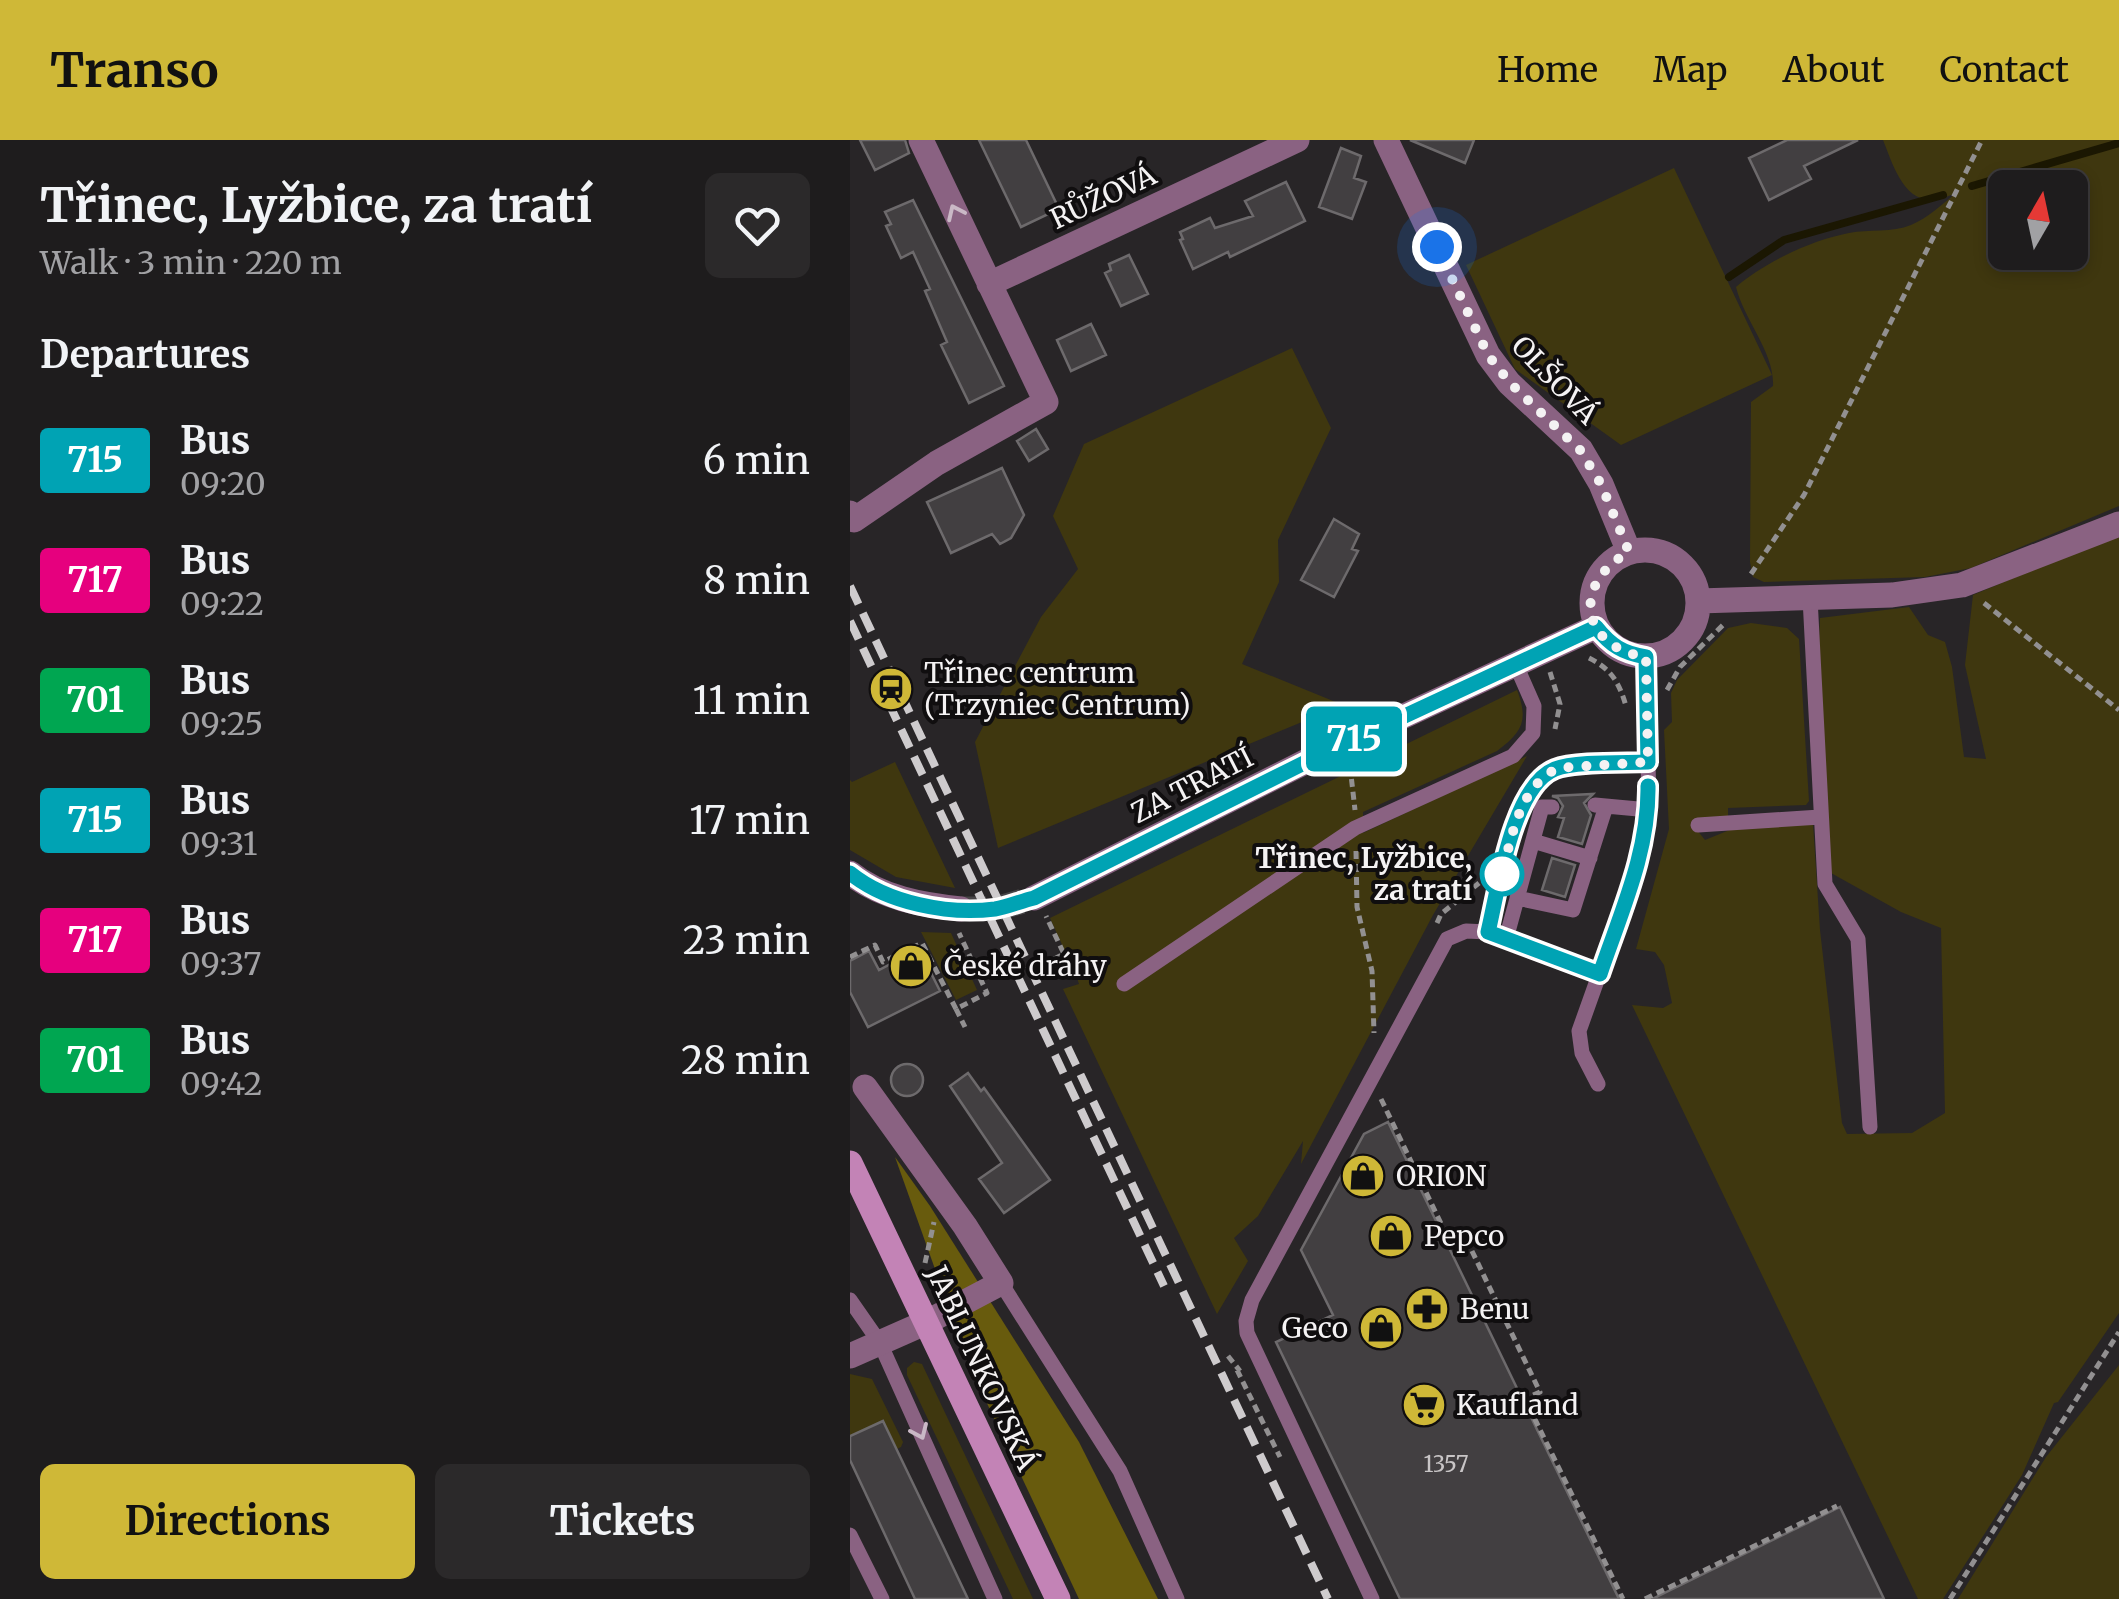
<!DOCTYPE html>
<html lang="en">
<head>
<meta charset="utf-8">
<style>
	:root { --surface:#1e1c1d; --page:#2b292a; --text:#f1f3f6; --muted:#a1a1a4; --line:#3c3a3b; --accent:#cfb837 }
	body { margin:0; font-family:Merriweather,serif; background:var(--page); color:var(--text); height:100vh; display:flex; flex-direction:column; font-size:38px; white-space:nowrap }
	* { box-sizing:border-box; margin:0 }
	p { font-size:32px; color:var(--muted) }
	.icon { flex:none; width:55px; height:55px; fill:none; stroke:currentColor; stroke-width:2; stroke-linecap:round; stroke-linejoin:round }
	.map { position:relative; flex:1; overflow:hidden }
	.details { display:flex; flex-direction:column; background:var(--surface); width:850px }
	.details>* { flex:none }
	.badge { padding:0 20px; border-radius:8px; font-size:35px; line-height:65px }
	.needle { width:65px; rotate:9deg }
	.controls { position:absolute; left:1138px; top:30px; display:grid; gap:20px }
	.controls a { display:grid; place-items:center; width:100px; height:100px; border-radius:15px; background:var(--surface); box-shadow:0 5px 15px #0003,0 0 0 2px var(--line); font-size:50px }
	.you { position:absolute; width:50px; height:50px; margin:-25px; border:8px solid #fff; border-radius:50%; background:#1a73e8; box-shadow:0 0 0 15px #1a73e833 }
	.map>.badge { position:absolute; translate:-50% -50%; box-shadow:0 0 0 5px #fff }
	h2 { padding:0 40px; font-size:38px; line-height:90px }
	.round { display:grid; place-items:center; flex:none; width:105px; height:105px; border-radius:15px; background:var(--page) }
	.head { display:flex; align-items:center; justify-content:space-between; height:170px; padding:0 40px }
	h1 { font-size:48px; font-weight:700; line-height:75px }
	.button { display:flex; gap:20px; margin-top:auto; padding:20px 40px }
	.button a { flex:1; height:115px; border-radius:15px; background:var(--accent); color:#111; font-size:40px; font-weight:700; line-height:115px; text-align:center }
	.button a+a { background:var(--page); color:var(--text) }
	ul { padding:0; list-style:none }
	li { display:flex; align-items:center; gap:30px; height:120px; padding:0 40px }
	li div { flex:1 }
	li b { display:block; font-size:38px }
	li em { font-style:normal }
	li .badge { min-width:110px; font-weight:700; text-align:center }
	header { display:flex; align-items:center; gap:60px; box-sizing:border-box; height:140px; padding:0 50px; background:var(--accent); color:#111 }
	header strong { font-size:48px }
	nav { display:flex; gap:55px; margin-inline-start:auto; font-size:35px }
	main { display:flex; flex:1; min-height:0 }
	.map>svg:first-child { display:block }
	.green { fill:#3f370f; fill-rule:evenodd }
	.forest { fill:#685b0d }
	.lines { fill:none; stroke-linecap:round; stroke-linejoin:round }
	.stream { stroke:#1b1702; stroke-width:8 }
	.building { fill:#423f41; stroke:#6d6a6c; stroke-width:2.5 }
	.minor-tunnel { stroke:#474446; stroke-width:25; stroke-dasharray:25 12; stroke-linecap:butt }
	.path { stroke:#929091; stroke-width:5; stroke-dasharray:8 5; stroke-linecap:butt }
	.service { stroke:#8a6282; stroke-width:15 }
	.minor { stroke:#8a6282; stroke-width:25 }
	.secondary { stroke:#c383b6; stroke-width:25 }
	.rail { stroke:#cecbcd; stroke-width:8; stroke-dasharray:20 10; stroke-linecap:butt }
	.oneway { stroke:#cab8c6 }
	.line-casing { stroke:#fff; stroke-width:22 }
	.line { stroke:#00a3b4; stroke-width:15 }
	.walk { stroke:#f4f2f3; stroke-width:10; stroke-dasharray:0 18 }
	.stop-dot { fill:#fff; stroke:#00a3b4; stroke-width:5 }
	.labels { text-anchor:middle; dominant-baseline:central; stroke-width:8; stroke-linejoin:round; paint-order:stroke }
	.number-label { font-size:22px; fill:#c8c5c6 }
	.street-label { font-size:28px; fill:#f4f2f3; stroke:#100e0f }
	.poi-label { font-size:28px; fill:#f4f2f3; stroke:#100e0f; text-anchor:start }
	.stop-label { font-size:28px; font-weight:bold; fill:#f4f2f3; stroke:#100e0f; text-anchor:end }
</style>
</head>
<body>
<header>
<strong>Transo</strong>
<nav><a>Home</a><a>Map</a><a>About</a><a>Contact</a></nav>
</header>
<main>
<section class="details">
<div class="head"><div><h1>Třinec, Lyžbice, za tratí</h1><p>Walk · 3 min · 220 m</p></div><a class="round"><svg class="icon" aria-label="heart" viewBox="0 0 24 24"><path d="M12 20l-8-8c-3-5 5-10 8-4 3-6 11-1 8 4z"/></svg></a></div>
<h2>Departures</h2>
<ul>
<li><span class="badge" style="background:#00a3b4;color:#fff">715</span><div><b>Bus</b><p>09:20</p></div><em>6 min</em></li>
<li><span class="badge" style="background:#e6007e;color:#fff">717</span><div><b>Bus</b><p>09:22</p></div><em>8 min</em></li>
<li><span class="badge" style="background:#00a651;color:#fff">701</span><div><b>Bus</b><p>09:25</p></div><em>11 min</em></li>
<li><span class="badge" style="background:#00a3b4;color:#fff">715</span><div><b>Bus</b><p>09:31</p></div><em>17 min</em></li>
<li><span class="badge" style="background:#e6007e;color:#fff">717</span><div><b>Bus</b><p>09:37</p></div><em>23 min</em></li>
<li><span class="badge" style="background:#00a651;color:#fff">701</span><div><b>Bus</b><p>09:42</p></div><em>28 min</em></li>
</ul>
<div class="button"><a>Directions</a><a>Tickets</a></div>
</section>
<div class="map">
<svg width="1269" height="1459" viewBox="0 0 1269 1459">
	<rect width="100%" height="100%" fill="#282527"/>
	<path class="green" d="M1033 0H1269V366L1121 428 1075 437 914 442 903 437 900 422 901 262 923 246C925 213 894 180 886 147 915 122 962 100 999 93 1019 89 1042 93 1061 85 1078 78 1091 65 1105 54 1100 55 1090 60 1083 60 1053 62 1042 22 1033 0ZM1155 48H1220V112H1155Z
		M824 28 922 235 771 305 665 229 616 125Z
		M442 208 481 288 428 400 429 442 392 524 493 565 148 708 125 602 191 477 228 429 203 376 234 304Z
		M1269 394V1173L1208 1262 1204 1263 1172 1335 1093 1459H1068L782 865 813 868 822 863 814 825 805 812 786 809 819 689 814 590 822 582 821 553 827 540 878 488 901 483 937 488 949 499 959 661 956 665 878 668V678L847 690 855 700 882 689 963 684 970 790 992 983 997 994 1062 993 1095 973 1091 788 1051 772 981 733 969 502 970 478 1059 467 1078 495 1095 502 1102 527 1114 617 1136 619 1115 525 1123 455Z
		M667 550C679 581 672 592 647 611L513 672V693L677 616 583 775 451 1024 453 1001 408 1076 384 1098 398 1121 367 1174 213 849 229 844 226 835 235 830 228 816 219 820 200 778Z
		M45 622 105 748 46 737 0 710V640L2 642Z
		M71 792 101 793 127 850 106 860Z
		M64 1222 72 1224 183 1459H163L57 1235V1228Z
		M1269 1225V1459H1108L1196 1317Z
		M0 1234 22 1239 53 1302 51 1307 47 1309 33 1281 0 1296Z"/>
	<path class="forest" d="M45 1017 80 1066 229 1302 308 1459H229L120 1227Z"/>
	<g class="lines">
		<path class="stream" d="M1122 46 1269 3
			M879 137 934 100 1093 55"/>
	</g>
	<path class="building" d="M10 0H55L59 13 25 30Z
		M129 0H176L209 69 171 87Z
		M560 0H624L615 23Z
		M937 0H1008L954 26 961 39 919 60 899 18Z
		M491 8 511 16 504 38 516 42 502 79 469 67Z
		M436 42 455 81 380 117 378 112 343 129 330 100 333 99 330 92 360 78 365 88 403 76 395 61Z
		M63 60 154 246 119 263 91 205 97 202 75 151 80 149 63 112 51 118 36 86 41 84 35 72Z
		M279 115 298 154 271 166 255 133 261 130 259 124Z
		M241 184 256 215 221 231 207 200Z
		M186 289 198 309 179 321 167 301Z
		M152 328 174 375 161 398 150 404 142 394 101 413 77 362Z
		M484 379 509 394 502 409 508 411 484 457 451 440Z
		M743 654 734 663 741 675 732 704 708 697 714 678 708 677 713 666 708 658 702 656Z
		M702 718 725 725 715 757 692 750Z
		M69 809 90 851 18 887 0 852V821L19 811 29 830Z
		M41 940a16 16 0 1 1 32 0a16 16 0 1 1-32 0Z
		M118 933 131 951 134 948 200 1040 154 1073 129 1039 152 1023 100 946Z
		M538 982 603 1116 769 1459H550L426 1202 483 1175 451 1110 514 994Z
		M33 1281 93 1406 118 1459H65L0 1320V1296Z
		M990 1367 1034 1459H802Z"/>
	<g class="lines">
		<path class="minor-tunnel" d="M111 769H145L184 758"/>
		<path class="path" d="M901 434 954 355 1132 0
			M1134 463 1269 570
			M739 518C761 529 769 542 776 566
			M700 532 710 564 705 589
			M817 550 830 527 874 484
			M500 626 505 670
			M506 711 507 767 522 831 524 893
			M587 783 591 774 629 743
			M0 817 25 805 33 822 72 803 106 869 137 853 109 793
			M192 825 214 814 196 776
			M128 833 149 823
			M106 869 115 887
			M531 959 597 1096 620 1107 690 1252 675 1259 773 1459
			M75 1123 84 1082
			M378 1216 390 1231
			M387 1230 430 1317
			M795 1459 987 1366
			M1100 1459 1269 1192"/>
		<path class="service" d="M960 458 975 744 1008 799 1020 987
			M745 665 799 670
			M848 685 970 677
			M683 701 740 718
			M667 758 723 770 756 666
			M638 792C648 751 662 646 705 629 725 621 775 623 798 621
			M656 799 692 667H702
			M274 844 505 688 663 616 683 593 684 566 665 523
			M748 944 732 913 729 891 791 717 799 670 796 517
			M151 1143 270 1331 327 1459
			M0 1160 30 1203 145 1459
			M0 1395 32 1459
			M522 1459 397 1193 396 1181 402 1160 597 799 616 791 638 792 750 833"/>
		<path class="minor" d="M536 0 638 215 659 243 731 310 751 344 779 412
			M139 144 447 0
			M0 373 4 380 87 323 196 262 71 0
			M742 463a53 53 0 1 1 106 0a53 53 0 1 1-106 0Z
			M848 461 1042 455 1112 445 1269 384
			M0 733C31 758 72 765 111 769
			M184 758 459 620 746 487
			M0 1216 77 1182 151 1143 115 1086 15 947"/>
		<path class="secondary" d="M0 1023 208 1459"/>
		<path class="rail" d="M0 446 478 1459
			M0 481 314 1146"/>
	</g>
	<defs><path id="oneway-chevron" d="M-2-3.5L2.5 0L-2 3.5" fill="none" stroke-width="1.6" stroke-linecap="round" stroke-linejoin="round" transform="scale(2.5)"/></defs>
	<g class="oneway">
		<use href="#oneway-chevron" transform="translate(105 72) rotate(-115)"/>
		<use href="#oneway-chevron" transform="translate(70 1292) rotate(66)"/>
	</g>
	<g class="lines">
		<g class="line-casing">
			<path id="line" d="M0 733C37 763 98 775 145 769 158 767 171 761 184 758L460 620 746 487C761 506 773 513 796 517L798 622C775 623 725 621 705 629 662 646 648 751 638 792L750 834C771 772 799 712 798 646"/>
		</g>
		<use href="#line" class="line"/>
		<path class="walk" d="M587 107 638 215 660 243 730 310 751 344 779 412C721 444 730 507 796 517L798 622 708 628C669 647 662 696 652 734"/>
	</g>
	<defs>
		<g id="station-disc" transform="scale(2.25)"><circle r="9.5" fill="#cfb837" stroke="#100e0f"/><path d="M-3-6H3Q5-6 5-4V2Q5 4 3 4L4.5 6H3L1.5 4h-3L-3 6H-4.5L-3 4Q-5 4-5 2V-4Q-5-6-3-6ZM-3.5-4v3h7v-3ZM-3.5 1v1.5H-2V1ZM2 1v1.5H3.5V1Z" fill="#111"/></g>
		<g id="shop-disc" transform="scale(2.25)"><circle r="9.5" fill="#cfb837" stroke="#100e0f"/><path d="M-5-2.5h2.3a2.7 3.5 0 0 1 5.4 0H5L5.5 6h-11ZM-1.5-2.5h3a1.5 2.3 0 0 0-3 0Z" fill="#111"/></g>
		<g id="pharmacy-disc" transform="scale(2.25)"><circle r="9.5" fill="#cfb837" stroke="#100e0f"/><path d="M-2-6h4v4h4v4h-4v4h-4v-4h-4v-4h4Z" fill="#111"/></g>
		<g id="supermarket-disc" transform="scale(2.25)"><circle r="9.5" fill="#cfb837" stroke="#100e0f"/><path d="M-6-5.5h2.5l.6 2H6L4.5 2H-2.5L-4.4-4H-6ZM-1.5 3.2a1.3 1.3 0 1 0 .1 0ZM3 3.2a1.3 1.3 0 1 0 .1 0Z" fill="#111"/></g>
	</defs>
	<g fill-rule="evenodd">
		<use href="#station-disc" x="41" y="549"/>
		<use href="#shop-disc" x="61" y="826"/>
		<use href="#shop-disc" x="513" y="1036"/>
		<use href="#shop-disc" x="541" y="1096"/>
		<use href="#pharmacy-disc" x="577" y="1169"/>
		<use href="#shop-disc" x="531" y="1188"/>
		<use href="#supermarket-disc" x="574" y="1265"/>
	</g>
	<circle class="stop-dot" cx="652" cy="734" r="20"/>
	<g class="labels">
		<g class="number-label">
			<text x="596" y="1324">1357</text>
		</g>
		<g class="street-label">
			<text transform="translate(253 57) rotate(-25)">RŮŽOVÁ</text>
			<text transform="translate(705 240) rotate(46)">OLŠOVÁ</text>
			<text transform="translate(342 645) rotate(-27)">ZA TRATÍ</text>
			<text transform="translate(132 1228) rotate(65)">JABLUNKOVSKÁ</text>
		</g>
		<g class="poi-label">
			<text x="74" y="533">Třinec centrum<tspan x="74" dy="32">(Trzyniec Centrum)</tspan></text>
			<text x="94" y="826">České dráhy</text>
			<text x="546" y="1036">ORION</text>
			<text x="574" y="1096">Pepco</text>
			<text x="610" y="1169">Benu</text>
			<text x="498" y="1188" text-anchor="end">Geco</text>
			<text x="606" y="1265">Kaufland</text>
		</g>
		<g class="stop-label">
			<text x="622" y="718">Třinec, Lyžbice,<tspan x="622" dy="32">za tratí</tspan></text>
		</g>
	</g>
</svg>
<div class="controls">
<a><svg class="needle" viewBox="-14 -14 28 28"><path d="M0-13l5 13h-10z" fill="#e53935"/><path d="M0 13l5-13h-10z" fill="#a1a1a4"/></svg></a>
</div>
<div class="you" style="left:587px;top:107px"></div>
<b class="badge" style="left:504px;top:599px;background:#00a3b4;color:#fff">715</b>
</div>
</main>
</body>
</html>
